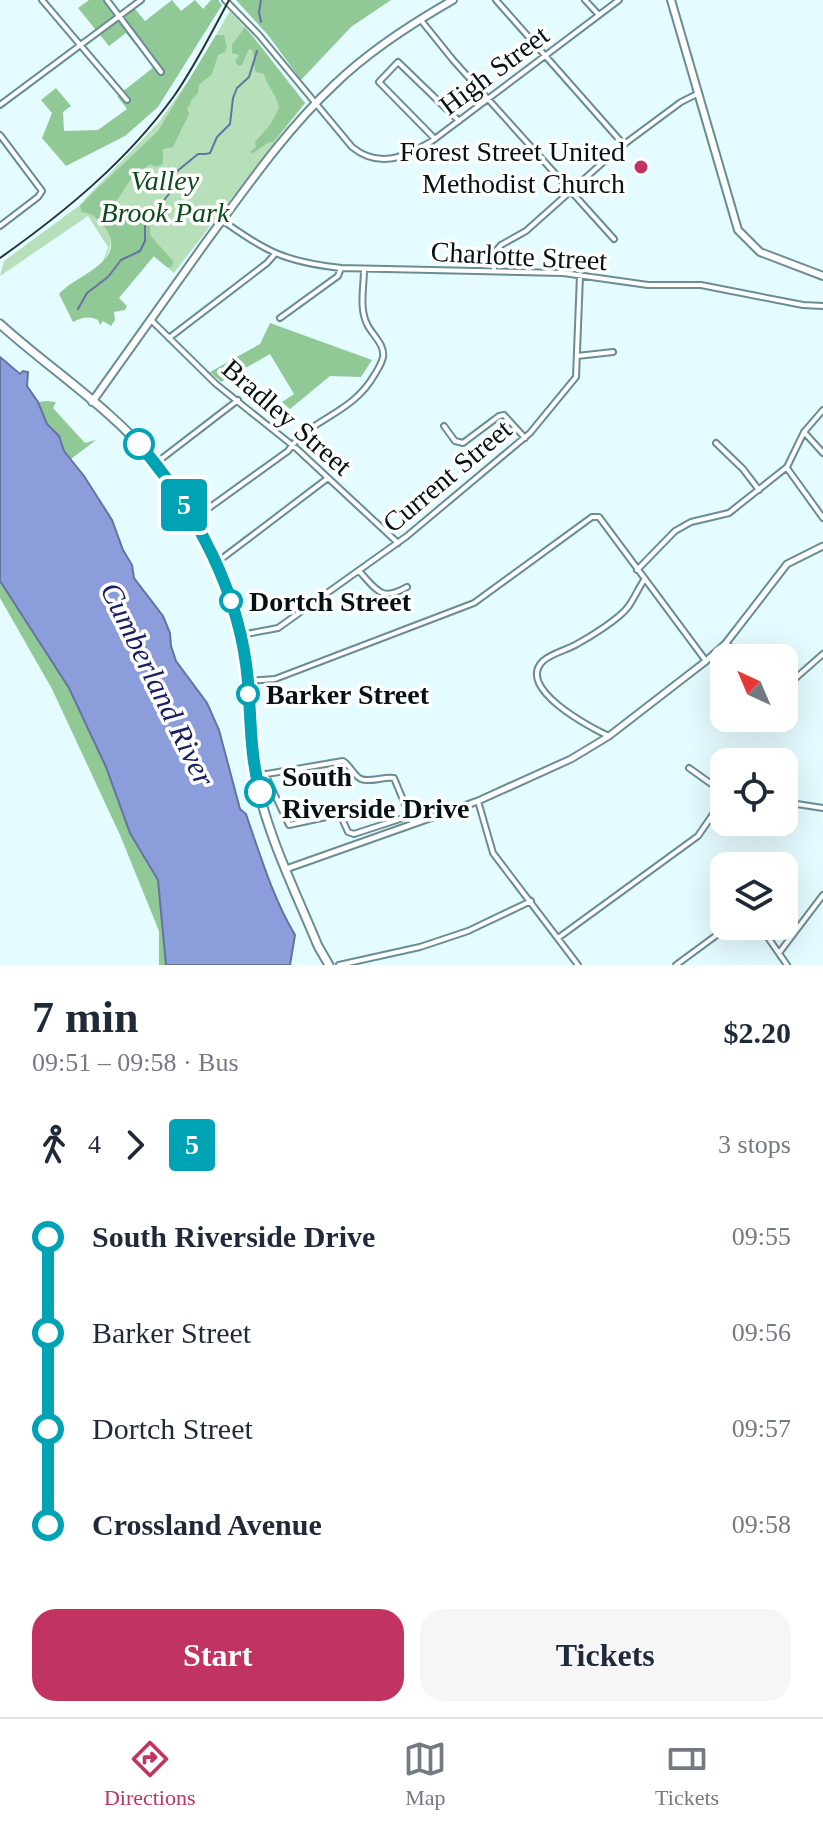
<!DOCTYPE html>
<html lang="en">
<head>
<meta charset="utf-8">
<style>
	:root { --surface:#fff; --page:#f6f6f7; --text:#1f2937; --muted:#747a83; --line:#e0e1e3; --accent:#c13360 }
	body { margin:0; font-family:"Times New Roman",serif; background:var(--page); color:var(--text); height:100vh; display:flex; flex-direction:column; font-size:30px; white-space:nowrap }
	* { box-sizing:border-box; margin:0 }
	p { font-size:26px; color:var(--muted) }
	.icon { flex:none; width:44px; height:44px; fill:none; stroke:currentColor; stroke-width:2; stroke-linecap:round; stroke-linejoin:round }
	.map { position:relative; height:965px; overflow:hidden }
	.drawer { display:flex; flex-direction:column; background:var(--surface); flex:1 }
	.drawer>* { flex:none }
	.badge { padding:0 16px; border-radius:6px; font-size:28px; line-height:52px }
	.needle { width:52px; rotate:316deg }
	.tools { position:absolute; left:710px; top:644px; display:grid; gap:16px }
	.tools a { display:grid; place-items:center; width:88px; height:88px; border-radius:16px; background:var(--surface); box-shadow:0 8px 32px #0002; font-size:40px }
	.map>.badge { position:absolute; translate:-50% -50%; box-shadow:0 0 0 4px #fff }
	.legs { display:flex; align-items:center; gap:12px; height:88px; padding:0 32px; font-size:26px }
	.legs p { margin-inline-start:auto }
	.summary { display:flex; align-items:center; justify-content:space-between; height:136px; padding:0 32px }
	h1 { font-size:44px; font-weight:800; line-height:60px }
	.primary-button { display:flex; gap:16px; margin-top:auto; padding:16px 32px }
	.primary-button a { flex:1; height:92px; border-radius:24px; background:var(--accent); color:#fff; font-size:32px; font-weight:800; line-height:92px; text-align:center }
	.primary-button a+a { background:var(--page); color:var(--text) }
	ul { padding:0 32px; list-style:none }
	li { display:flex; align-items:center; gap:28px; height:96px; font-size:30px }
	li i { display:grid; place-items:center; width:12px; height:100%; margin:0 10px; background:currentColor }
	li i::after { content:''; width:20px; height:20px; margin:-10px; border:6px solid; border-radius:50%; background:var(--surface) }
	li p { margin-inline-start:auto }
	li:first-child i { background:linear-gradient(#0000 50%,currentColor 0) }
	li:last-child i { background:linear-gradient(currentColor 50%,#0000 0) }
	.menu { display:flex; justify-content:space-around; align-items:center; height:112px; border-top:2px solid var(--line); background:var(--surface); font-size:22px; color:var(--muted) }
	.menu a { display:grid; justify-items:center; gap:4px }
	.menu .selected { color:var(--accent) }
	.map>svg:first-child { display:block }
	.green { fill:#b7e0ba }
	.forest { fill:#90c995 }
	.water { fill:#8c9ddb; stroke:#64739f; stroke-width:2 }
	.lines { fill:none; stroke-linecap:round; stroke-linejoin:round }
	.stream { stroke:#64739f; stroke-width:2 }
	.minor-casing { stroke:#6a8d94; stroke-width:8 }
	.tertiary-casing { stroke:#6a8d94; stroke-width:9 }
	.secondary-casing { stroke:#6a8d94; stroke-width:10 }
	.trunk-casing { stroke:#6a8d94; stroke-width:11 }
	.minor { stroke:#fff; stroke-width:4 }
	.tertiary { stroke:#fff; stroke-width:5 }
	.secondary { stroke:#fff; stroke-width:6 }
	.trunk { stroke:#fff; stroke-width:7 }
	.rail { stroke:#253335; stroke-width:2 }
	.line-1-casing { stroke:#fff; stroke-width:18 }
	.line-1 { stroke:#00a3b4; stroke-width:12 }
	.poi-dot { fill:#c13360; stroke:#fff; stroke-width:3 }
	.stop-1-dot { fill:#fff; stroke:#00a3b4; stroke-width:4 }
	.labels { text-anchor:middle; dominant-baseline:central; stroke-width:7; stroke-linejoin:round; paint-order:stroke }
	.street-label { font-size:28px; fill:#051214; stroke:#fff }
	.poi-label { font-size:28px; fill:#051214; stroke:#fff; text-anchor:end }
	.park-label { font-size:28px; font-style:italic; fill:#0d4b1b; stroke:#fff }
	.stop-label { font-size:28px; font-weight:bold; fill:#051214; stroke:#fff; text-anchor:start }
	.water-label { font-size:30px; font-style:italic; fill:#181d64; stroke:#fff }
</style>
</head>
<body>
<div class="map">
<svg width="823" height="965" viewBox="0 0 823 965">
	<rect width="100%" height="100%" fill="#e4fbff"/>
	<path class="green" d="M230 11 253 36 305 103 174 273 84 200 159 122 193 74Z
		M80 205 81 212 94 214C112 234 117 240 102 264L108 247 88 216 0 276 4 261Z"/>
	<path class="forest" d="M89 0H105L120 18 135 9 145 21 172 0 181 11 195 0 203 9 211 0H218L222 5 158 107 125 136 66 166 42 138 52 113 41 100 56 88 71 106 63 112 64 131 98 130 127 109 117 96 154 67 126 33 109 46 78 8Z
		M236 0H391L351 27 301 80 268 35Z
		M245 27 305 103 273 142H269L252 154 251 151 256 147 255 142 270 125 279 108C277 95 267 86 264 74L256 72C252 64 256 59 252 50L249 49 242 65 239 66 235 62 239 55 232 53V45Z
		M216 35H224L227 47 225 52 218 55 212 74 199 85 198 93 190 102 191 104 187 108 189 114 173 147 163 149V164L155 167 150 164 138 175 133 176 113 206 115 216 126 217 130 225H134L139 214 151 222 150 235 173 261 172 267H167L154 256 119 298 127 306 125 310 114 312 115 320 111 326 103 321 100 325 98 320C89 315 81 318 73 322L59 294C75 275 128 262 106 229 98 218 94 214 81 212L80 205 158 131Z
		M270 323 372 360 361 377 330 376 290 409 282 402 294 394 270 354 221 382 210 372 260 344Z
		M46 401 56 402 53 408 85 443 96 440 71 459 64 451 59 436 47 424 38 402Z
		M0 581 69 688 106 767 130 833 158 880 166 965H159V931L120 835 52 689 0 598Z"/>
	<path class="water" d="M0 357 20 374 23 371 28 372 27 386 38 402 47 424 59 436 64 451 84 476 112 520 123 550 132 565 134 578 163 616 170 633 171 646 176 661 207 703 219 730 240 809 246 814C260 855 273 898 295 935L290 965H166L158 880 130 833 106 767 69 688 0 581Z"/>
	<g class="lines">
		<path class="stream" d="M261 22 259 12 261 0
			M78 309 87 293 108 277 121 260 140 251 145 241V224L169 194 170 177 198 154H206L210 153 217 137 230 124 233 98 237 88 249 77 257 51"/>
		<g class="minor-casing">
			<path id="minor" d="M42 0 127 100
				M107 0 161 72
				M225 0 259 35 352 147C379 169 405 157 432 141L619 0
				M496 0 624 145
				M585 0 599 15
				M420 19 453 60 614 239
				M0 105 141 0
				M0 135 42 191 38 197 0 226
				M435 139 379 82 398 62 459 121
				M222 220C266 252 286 262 341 268L563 273 648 285H701L803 305 823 306
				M494 271V253L501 245 526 231 619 148 681 102 697 94
				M280 318 338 276 341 268
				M151 320 216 384 297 449 398 543
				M169 338 267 263 274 255
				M577 356 613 352
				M444 426 455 441 463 443 499 416 504 415 525 438
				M804 432 823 453
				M716 443 743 469 759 490
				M156 463 238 400
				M787 468 823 518
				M195 518 288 451C310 418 352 415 375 374 378 369 382 363 383 357 385 344 372 335 367 324 359 308 364 287 364 269
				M216 563 328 478
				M637 570 675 531 691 522 729 513 787 467 804 432 823 410
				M359 571C377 590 381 602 407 587
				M241 635 278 628 407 536 530 433 576 377 580 275
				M726 643 741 658
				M248 681 275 679 474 603 592 517H599L706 661
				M784 685 790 683 823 654
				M609 736C591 728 515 688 543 661 552 653 567 650 577 644 590 637 619 619 628 607 634 599 638 589 644 580
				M689 768 724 793
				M265 774 289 825 340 814 348 832 354 834 409 816
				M255 776 343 761C350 765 354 776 361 779 370 783 384 776 394 778L413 824
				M478 801 493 853 578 965
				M784 802 823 808
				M760 926 787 965
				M558 938 698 836 724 798
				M779 953 823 895
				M339 965 420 947 468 931 531 901
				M676 965 729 926"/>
		</g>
		<g class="tertiary-casing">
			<path id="tertiary" d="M286 869 478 801 571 759 609 736 706 661 726 643 787 564 823 546"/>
		</g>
		<g class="secondary-casing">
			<path id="secondary" d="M671 0 738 230 760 252 823 276
				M92 402C130 348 168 295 206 242 246 188 285 131 334 85 369 51 411 24 453 0"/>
		</g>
		<g class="trunk-casing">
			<path id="trunk" d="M0 324C51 370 112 409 155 462 204 523 238 600 247 678 251 708 248 739 254 769 265 831 294 888 318 946L329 965"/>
		</g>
		<use href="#minor" class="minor"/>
		<use href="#tertiary" class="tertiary"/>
		<use href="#secondary" class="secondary"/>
		<use href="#trunk" class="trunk"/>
		<path class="rail" d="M0 258C65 212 127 161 174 96 195 66 212 32 229 0"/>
	</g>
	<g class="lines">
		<g class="line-1-casing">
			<path id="line-1" d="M139 444C196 510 241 594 248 682 251 719 250 755 260 792"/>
		</g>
		<use href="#line-1" class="line-1"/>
	</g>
	<circle class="poi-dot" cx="641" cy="167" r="8"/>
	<g class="stop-1-dot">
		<circle cx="139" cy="444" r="14"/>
		<circle cx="231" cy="601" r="10"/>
		<circle cx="248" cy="694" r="10"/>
		<circle cx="260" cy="792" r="14"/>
	</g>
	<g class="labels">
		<g class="street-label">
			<text transform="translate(494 70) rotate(-37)">High Street</text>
			<text transform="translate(519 256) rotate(3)">Charlotte Street</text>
			<text transform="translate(287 417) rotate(41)">Bradley Street</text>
			<text transform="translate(447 476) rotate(-40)">Current Street</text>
		</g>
		<g class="poi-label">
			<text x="625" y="151">Forest Street United<tspan x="625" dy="32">Methodist Church</tspan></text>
		</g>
		<g class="park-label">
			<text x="165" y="180">Valley<tspan x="165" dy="32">Brook Park</tspan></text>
		</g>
		<g class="stop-label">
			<text x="249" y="601">Dortch Street</text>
			<text x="266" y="694">Barker Street</text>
			<text x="282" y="776">South<tspan x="282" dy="32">Riverside Drive</tspan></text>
		</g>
		<g class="water-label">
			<text transform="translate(158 684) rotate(64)">Cumberland River</text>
		</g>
	</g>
</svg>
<div class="tools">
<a><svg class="needle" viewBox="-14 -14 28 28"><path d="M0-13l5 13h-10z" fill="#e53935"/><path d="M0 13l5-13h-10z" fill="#747a83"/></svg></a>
<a><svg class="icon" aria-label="locate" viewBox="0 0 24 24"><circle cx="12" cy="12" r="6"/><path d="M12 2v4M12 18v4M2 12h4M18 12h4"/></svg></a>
<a><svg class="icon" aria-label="layers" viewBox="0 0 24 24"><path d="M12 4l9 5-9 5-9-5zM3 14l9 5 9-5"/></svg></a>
</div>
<b class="badge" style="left:184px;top:505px;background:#00a3b4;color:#fff">5</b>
</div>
<section class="drawer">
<div class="summary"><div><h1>7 min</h1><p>09:51 – 09:58 · Bus</p></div><b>$2.20</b></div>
<div class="legs"><svg class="icon" aria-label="walk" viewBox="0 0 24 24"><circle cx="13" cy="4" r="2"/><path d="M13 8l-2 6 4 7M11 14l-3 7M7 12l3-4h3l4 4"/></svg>4<svg class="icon" aria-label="forward" viewBox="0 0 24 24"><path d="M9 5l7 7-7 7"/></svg><b class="badge" style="background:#00a3b4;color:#fff">5</b><p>3 stops</p></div>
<ul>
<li><i style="color:#00a3b4"></i><b>South Riverside Drive</b><p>09:55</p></li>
<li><i style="color:#00a3b4"></i><span>Barker Street</span><p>09:56</p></li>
<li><i style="color:#00a3b4"></i><span>Dortch Street</span><p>09:57</p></li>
<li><i style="color:#00a3b4"></i><b>Crossland Avenue</b><p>09:58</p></li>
</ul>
<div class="primary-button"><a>Start</a><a>Tickets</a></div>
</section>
<nav class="menu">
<a class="selected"><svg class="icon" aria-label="directions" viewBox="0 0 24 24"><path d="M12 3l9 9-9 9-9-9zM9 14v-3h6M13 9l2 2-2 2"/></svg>Directions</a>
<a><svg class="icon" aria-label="map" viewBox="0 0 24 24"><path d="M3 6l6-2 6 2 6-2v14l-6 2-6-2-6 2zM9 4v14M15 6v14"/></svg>Map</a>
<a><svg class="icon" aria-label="tickets" viewBox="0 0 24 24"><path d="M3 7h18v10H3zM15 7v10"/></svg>Tickets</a>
</nav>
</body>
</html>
